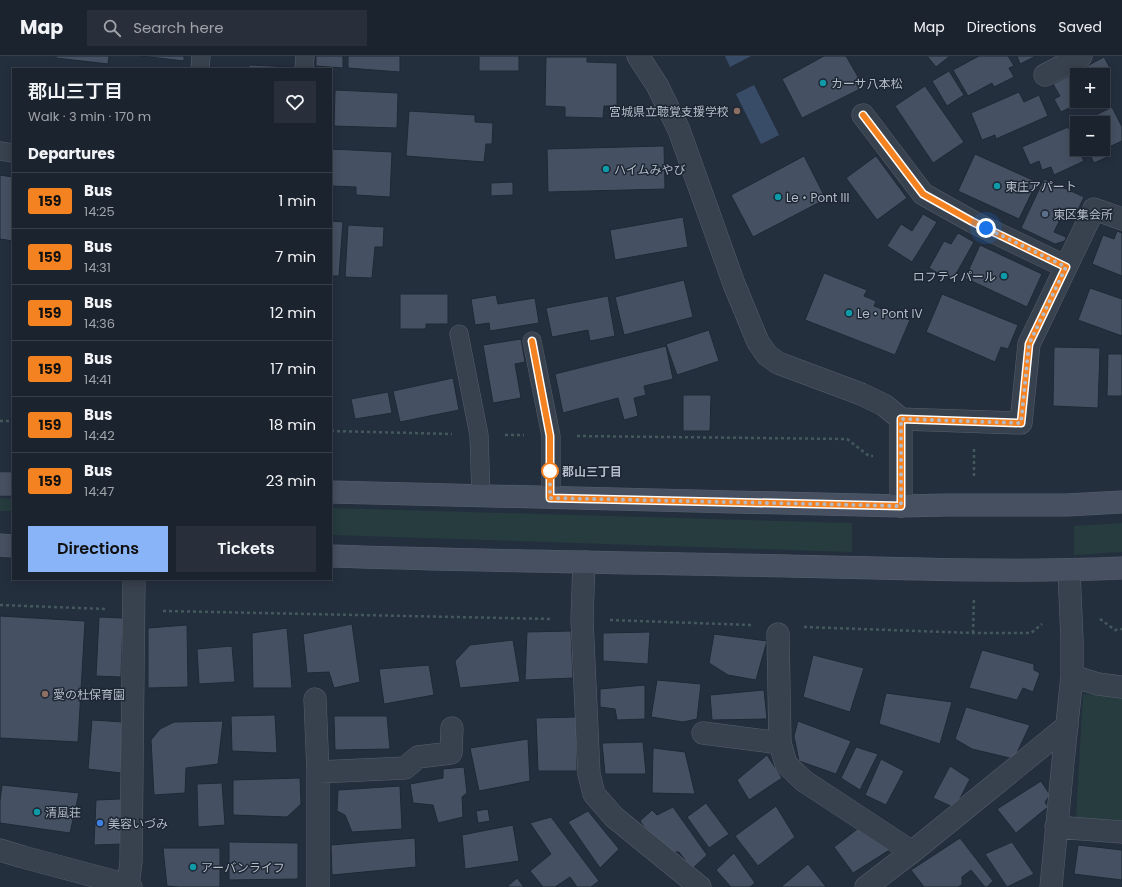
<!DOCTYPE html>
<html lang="en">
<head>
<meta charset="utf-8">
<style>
	:root { --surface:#1b232e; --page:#282f3a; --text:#f1f3f6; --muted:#a0a4aa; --line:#39404a; --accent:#8ab4f8 }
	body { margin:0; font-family:Poppins,"Noto Sans JP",sans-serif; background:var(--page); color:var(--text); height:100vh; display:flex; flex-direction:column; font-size:15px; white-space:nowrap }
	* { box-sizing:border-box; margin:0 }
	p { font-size:13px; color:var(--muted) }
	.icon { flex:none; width:22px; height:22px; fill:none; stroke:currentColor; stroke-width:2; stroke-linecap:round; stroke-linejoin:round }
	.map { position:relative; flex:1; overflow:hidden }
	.panel { position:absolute; left:12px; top:12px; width:320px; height:512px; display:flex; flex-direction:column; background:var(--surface); border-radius:0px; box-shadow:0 2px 10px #0003,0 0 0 1px var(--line) }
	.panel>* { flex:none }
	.badge { padding:0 8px; border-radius:3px; font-size:14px; line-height:26px }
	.controls { position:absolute; left:1070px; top:12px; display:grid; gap:8px }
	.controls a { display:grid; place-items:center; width:40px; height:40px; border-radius:0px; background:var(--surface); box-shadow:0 2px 10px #0003,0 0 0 1px var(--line); font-size:20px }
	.you { position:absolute; width:20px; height:20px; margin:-10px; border:3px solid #fff; border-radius:50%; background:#1a73e8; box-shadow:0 0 0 6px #1a73e833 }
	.map>.badge { position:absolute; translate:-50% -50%; box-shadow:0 0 0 2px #fff }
	h2 { padding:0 16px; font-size:15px; line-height:36px }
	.round { display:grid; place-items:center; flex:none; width:42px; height:42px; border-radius:0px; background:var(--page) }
	.summary { display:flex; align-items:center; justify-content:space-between; height:68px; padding:0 16px }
	h1 { font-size:19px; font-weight:600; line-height:30px }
	.button { display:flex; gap:8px; margin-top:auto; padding:8px 16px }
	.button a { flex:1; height:46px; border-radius:0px; background:var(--accent); color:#111; font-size:16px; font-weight:600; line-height:46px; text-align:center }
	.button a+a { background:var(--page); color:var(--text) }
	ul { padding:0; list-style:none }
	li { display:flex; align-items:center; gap:12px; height:56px; padding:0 16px; border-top:1px solid var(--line) }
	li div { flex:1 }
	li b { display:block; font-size:15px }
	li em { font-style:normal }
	li .badge { min-width:44px; font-weight:700; text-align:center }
	header { display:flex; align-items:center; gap:24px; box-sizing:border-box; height:56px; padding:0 20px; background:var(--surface); border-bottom:1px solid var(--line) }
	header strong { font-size:19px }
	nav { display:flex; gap:22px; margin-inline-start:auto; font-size:14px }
	.search { width:280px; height:36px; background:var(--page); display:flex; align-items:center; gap:10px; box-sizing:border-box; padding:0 14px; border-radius:0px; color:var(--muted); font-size:15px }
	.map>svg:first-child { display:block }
	.green { fill:#263c3f }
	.water { fill:#394c67 }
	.building { fill:#455162; stroke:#1f2835 }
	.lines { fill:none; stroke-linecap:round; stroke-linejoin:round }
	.lane-casing { stroke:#565f6c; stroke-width:19 }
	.street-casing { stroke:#565f6c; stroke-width:23 }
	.secondary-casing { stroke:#565f6c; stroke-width:23 }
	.path { stroke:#44595c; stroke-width:2.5; stroke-dasharray:3 3; stroke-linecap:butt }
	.lane { stroke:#38414e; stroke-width:18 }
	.street { stroke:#38414e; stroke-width:22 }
	.secondary { stroke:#465061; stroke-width:22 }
	.line-casing { stroke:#fff; stroke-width:9 }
	.line { stroke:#f58220; stroke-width:6 }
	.walk { stroke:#b4bcc9; stroke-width:4; stroke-dasharray:0 7.2 }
	.culture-dot { fill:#0f9aa8; stroke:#1d2633; stroke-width:1.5 }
	.education-dot { fill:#8d6e63; stroke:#1d2633; stroke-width:1.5 }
	.service-dot { fill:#5c6f8a; stroke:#1d2633; stroke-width:1.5 }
	.stop-dot { fill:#fff; stroke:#f58220; stroke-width:2 }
	.shop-dot { fill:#3f7fe0; stroke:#1d2633; stroke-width:1.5 }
	.labels { text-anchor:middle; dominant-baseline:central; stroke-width:3; stroke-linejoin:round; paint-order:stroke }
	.poi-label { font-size:12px; fill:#b4bcc9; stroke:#1d2633; text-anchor:start }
	.stop-label { font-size:12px; font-weight:bold; fill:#b4bcc9; stroke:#1d2633; text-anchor:start }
</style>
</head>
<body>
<header>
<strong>Map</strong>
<div class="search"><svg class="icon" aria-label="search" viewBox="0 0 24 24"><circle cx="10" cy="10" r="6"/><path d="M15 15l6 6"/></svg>Search here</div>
<nav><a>Map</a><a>Directions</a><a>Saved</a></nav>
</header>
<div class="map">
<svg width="1122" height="831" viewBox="0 0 1122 831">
	<rect width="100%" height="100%" fill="#242f3e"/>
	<path class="green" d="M0 442 13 443V455H0Z
		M331 452 852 467V496L331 479Z
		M1122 467V496L1074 499V470Z
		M1083 638 1122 641V767L1076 763Z"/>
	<path class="water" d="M725 0H751L730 11Z
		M754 29 779 79 761 88 736 38Z"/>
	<path class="building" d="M56 0H109L108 8 56 2Z
		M141 0H184V5Z
		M316 0H343V12L316 10Z
		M348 0H400V16L348 12Z
		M479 0H519V15H479Z
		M824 0H846L864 31 802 62 782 23Z
		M927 0H950L936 11Z
		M979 0H1008L1014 10 1009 12 1014 21 994 31 992 27 968 40 953 14Z
		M1017 0H1036L1020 8Z
		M546 1H587V6L617 7V50H604L603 62 565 61V51L545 50Z
		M1104 1 1110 12 1101 17 1102 19H1077V45H1083L1061 56 1054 43 1060 40 1053 28Z
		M249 9 293 11V13H249Z
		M949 15 964 39 947 50 932 25Z
		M1103 20 1109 32 1103 35Z
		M925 30 964 86 933 107 895 50Z
		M335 34 398 37 397 72 334 70Z
		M1019 36 1024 46 1039 39 1048 60 996 83 995 79 982 84 971 57Z
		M1112 51 1122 71V85L1109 91 1112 99 1094 107 1087 93H1103V67H1080Z
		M409 55 475 59V66L493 67 492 88H486L484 106 406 100Z
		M1068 71 1077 90V93H1078L1084 105 1054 119 1051 111 1042 114 1039 105 1030 109 1022 91Z
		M664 90 665 133 548 136 547 93Z
		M331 93 392 96 390 141 356 139V131L331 130Z
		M975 98 1037 126 1019 163 958 135Z
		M804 100 826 143 753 181 731 139Z
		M876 100 907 142 877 164 846 122Z
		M0 119 13 121V185L0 183Z
		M1044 123 1084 141 1075 160 1064 155 1054 176 1066 181 1065 185 1055 188 1021 172Z
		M513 126V139L491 140V127Z
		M923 158 937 166 912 206 887 190 901 168 912 175Z
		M683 161 688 191 615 204 610 174Z
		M331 165 343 166 339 220H331Z
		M348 169 384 171 383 191H375L372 222 345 221Z
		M1117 175 1122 177V220L1092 208 1103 179 1114 183Z
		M958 177 974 186 952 225 929 212 944 185 951 188Z
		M980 189 1042 218 1027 251 965 222Z
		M824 217 867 234 864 240 876 245 874 250 910 264 895 299 805 264Z
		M684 224 693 261 624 279 615 241Z
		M1090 232 1122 243V280L1078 264Z
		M400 238H448V268H426V273H400Z
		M942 238 1018 269 1008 293 1001 291 995 306 926 276Z
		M496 239 498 248 535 242 539 267 490 275 489 267 475 269 471 243Z
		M608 240 615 280 590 285 588 274 552 281 546 252Z
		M709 274 719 305 677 319 666 288Z
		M521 283 525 306 515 308 521 342 493 347 483 289Z
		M666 290 673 323 644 330 646 339 634 342 638 360 624 364 618 342 563 357 555 318Z
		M1054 291 1100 292 1098 352 1053 350Z
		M1108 298H1122V340H1107Z
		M453 322 459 354 400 366 393 335Z
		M388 336 392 357 355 363 351 343Z
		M683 339H711L710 375H683Z
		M0 560 85 565 78 686 0 682Z
		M99 561 123 562 121 621 96 620Z
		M352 568 360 626 334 632 329 616 307 617 303 578Z
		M187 569 188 631 148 632V572Z
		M287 572 292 632H253L252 577Z
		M571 575 573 622 525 624 527 576Z
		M650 576 648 608 603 605V577Z
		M714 578 767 585 756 624 728 619 709 607Z
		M513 584 520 626 460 632 455 605 470 589Z
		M232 590 235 626 199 628 197 593Z
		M982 594 1034 608V614L1040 617 1033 636 1023 632 1017 644 969 632Z
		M813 599 864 612 850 656 803 641Z
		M429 609 434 639 384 648 379 613Z
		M657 624 701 628 697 663 683 666 651 661Z
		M645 629V663L617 664 615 653 600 651V633Z
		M764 634 767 663 712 664 710 639Z
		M886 637 952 646 940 688 879 668Z
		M966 651 1030 669 1014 703 972 693 955 683Z
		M275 659 277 697 232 695 231 660Z
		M334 660H387L390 693 335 694Z
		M577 661V715H538L536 662Z
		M92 664 123 666 121 717 88 713Z
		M223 665 218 708 186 712 185 737 154 739 151 684 160 673 174 666Z
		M798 665 851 685 836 718 799 705 794 680Z
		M528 683 530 725 479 735 470 692Z
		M643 686 646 718H605L602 687Z
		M856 691 878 698 860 734 841 722Z
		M653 692 685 696 695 738 652 737Z
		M767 699 782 722 749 744 737 724Z
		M881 703 904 715 886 749 865 739Z
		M950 710 970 723 955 752 933 742Z
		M464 711 467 737 462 741 463 761 438 767 433 749 413 747 410 728 443 722V713Z
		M300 722 301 748 287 761 233 759V724Z
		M1041 725 1050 739 1045 746 1048 751 1016 777 997 753Z
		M222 727 225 769 198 771 197 728Z
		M2 729 79 737 70 777 0 767V745Z
		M400 730 402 773 352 776 345 759 337 755 338 734Z
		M121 743 122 788 94 789 96 744Z
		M706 747 729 778 709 792 687 761Z
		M776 750 795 781 758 810 735 780Z
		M673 751 707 799 692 813 679 796H672L645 772 640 765 652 754 657 759Z
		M488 753 490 765 478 767 476 755Z
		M588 755 619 793 600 812 568 766Z
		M551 761 599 825 591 831H577L570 821 555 831H543L530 815 551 798 530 767Z
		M513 769 519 805 465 813 462 779Z
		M860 771 891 793 853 817 834 791Z
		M415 782 416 811 332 819 331 789Z
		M960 782 993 825 987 831H985L971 814 962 821V829L958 831H924L911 814Z
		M229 786 298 787V823L229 824Z
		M1012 786 1034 818 1007 831 985 798Z
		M1078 789 1122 794V824L1074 818Z
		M163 792H220V831H178L167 830Z
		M734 797 755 827 750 831H731L716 814Z
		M808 808 826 831H781Z
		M517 822 524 831H507Z"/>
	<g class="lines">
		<g class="lane-casing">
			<path id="lane" d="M200 13 201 0
				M304 13 305 0
				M0 95 13 97
				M459 278 479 379 481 440
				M532 285 551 380V442"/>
		</g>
		<g class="street-casing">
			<path id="street" d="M638 0 657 29 679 74 734 228 758 286 767 299 778 307 861 338 884 349 901 363 1021 367 1029 288 1094 153 1122 163
				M1045 19 1081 0
				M863 59 923 138 973 166 1066 211
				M901 450V363
				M584 506 582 563 589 718 594 738 614 761 700 831
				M778 578 780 687 786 708 804 725 912 796
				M1072 620 1098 628 1122 631
				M315 643 318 716V831
				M703 677 780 687
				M318 716 405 712 418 701 451 697 452 672
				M1056 771 1122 776
				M0 794 23 801 128 829 131 831
				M128 829 131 806 134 523
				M866 831 912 796 1067 670
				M1051 831 1063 706 1072 620V584L1069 515"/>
		</g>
		<g class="secondary-casing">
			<path id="secondary" d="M0 428H13
				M331 436 901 450 947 449H1067L1122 446
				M0 489 13 490
				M331 500C483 505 636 507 788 510 899 512 1011 517 1122 512"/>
		</g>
		<path class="path" d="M0 365H13
			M331 375 452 378
			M505 379H524
			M577 380 847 383 869 400H873
			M974 393V420
			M0 549 106 553
			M163 555 553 563
			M1100 563 1115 574 1122 573
			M610 564 751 569
			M804 571 973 577H1031L1042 568
			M973 577 974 541"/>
		<use href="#lane" class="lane"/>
		<use href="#street" class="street"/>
		<use href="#secondary" class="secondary"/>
	</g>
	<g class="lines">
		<g class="line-casing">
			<path id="line" d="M532 285 550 380V442L901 450V363L1021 367 1029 288 1066 211 973 166 923 138 863 59"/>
		</g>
		<use href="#line" class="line"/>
		<path class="walk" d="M550 415V411V442L901 450V363L1021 367 1029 288 1066 211 986 172"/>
	</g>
	<g class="culture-dot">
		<circle cx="823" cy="27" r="4"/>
		<circle cx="606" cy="113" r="4"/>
		<circle cx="997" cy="130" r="4"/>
		<circle cx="778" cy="141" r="4"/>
		<circle cx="1004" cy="220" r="4"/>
		<circle cx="849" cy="257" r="4"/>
		<circle cx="37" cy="756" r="4"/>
		<circle cx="193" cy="811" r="4"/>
	</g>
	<g class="education-dot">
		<circle cx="737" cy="55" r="4"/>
		<circle cx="45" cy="638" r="4"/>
	</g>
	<circle class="service-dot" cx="1045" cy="158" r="4"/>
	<circle class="stop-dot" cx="550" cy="415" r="8"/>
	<circle class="shop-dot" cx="100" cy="767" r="4"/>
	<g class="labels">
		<g class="poi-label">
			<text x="831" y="27">カーサ八本松</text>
			<text x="729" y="55" text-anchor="end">宮城県立聴覚支援学校</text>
			<text x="614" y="113">ハイムみやび</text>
			<text x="1005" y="130">東庄アパート</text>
			<text x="786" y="141">Le・Pont III</text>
			<text x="1053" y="158">東区集会所</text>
			<text x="996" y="220" text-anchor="end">ロフティパール</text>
			<text x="857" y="257">Le・Pont IV</text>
			<text x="53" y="638">愛の杜保育園</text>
			<text x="45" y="756">清風荘</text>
			<text x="108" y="767">美容いづみ</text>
			<text x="201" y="811">アーバンライフ</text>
		</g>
		<g class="stop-label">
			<text x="562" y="415">郡山三丁目</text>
		</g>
	</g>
</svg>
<div class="controls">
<a>+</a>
<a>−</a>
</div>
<div class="you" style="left:986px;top:172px"></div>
<section class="panel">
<div class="summary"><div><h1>郡山三丁目</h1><p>Walk · 3 min · 170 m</p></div><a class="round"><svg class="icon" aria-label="heart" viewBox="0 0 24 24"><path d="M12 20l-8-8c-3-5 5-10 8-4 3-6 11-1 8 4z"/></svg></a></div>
<h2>Departures</h2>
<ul>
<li><span class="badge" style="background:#f58220;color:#111">159</span><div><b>Bus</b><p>14:25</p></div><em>1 min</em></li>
<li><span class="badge" style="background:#f58220;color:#111">159</span><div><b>Bus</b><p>14:31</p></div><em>7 min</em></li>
<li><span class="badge" style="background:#f58220;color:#111">159</span><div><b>Bus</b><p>14:36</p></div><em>12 min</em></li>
<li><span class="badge" style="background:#f58220;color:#111">159</span><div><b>Bus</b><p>14:41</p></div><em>17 min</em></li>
<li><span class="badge" style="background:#f58220;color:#111">159</span><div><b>Bus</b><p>14:42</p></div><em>18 min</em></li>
<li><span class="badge" style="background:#f58220;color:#111">159</span><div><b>Bus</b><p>14:47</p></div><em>23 min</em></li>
</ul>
<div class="button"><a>Directions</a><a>Tickets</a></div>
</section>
</div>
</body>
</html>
